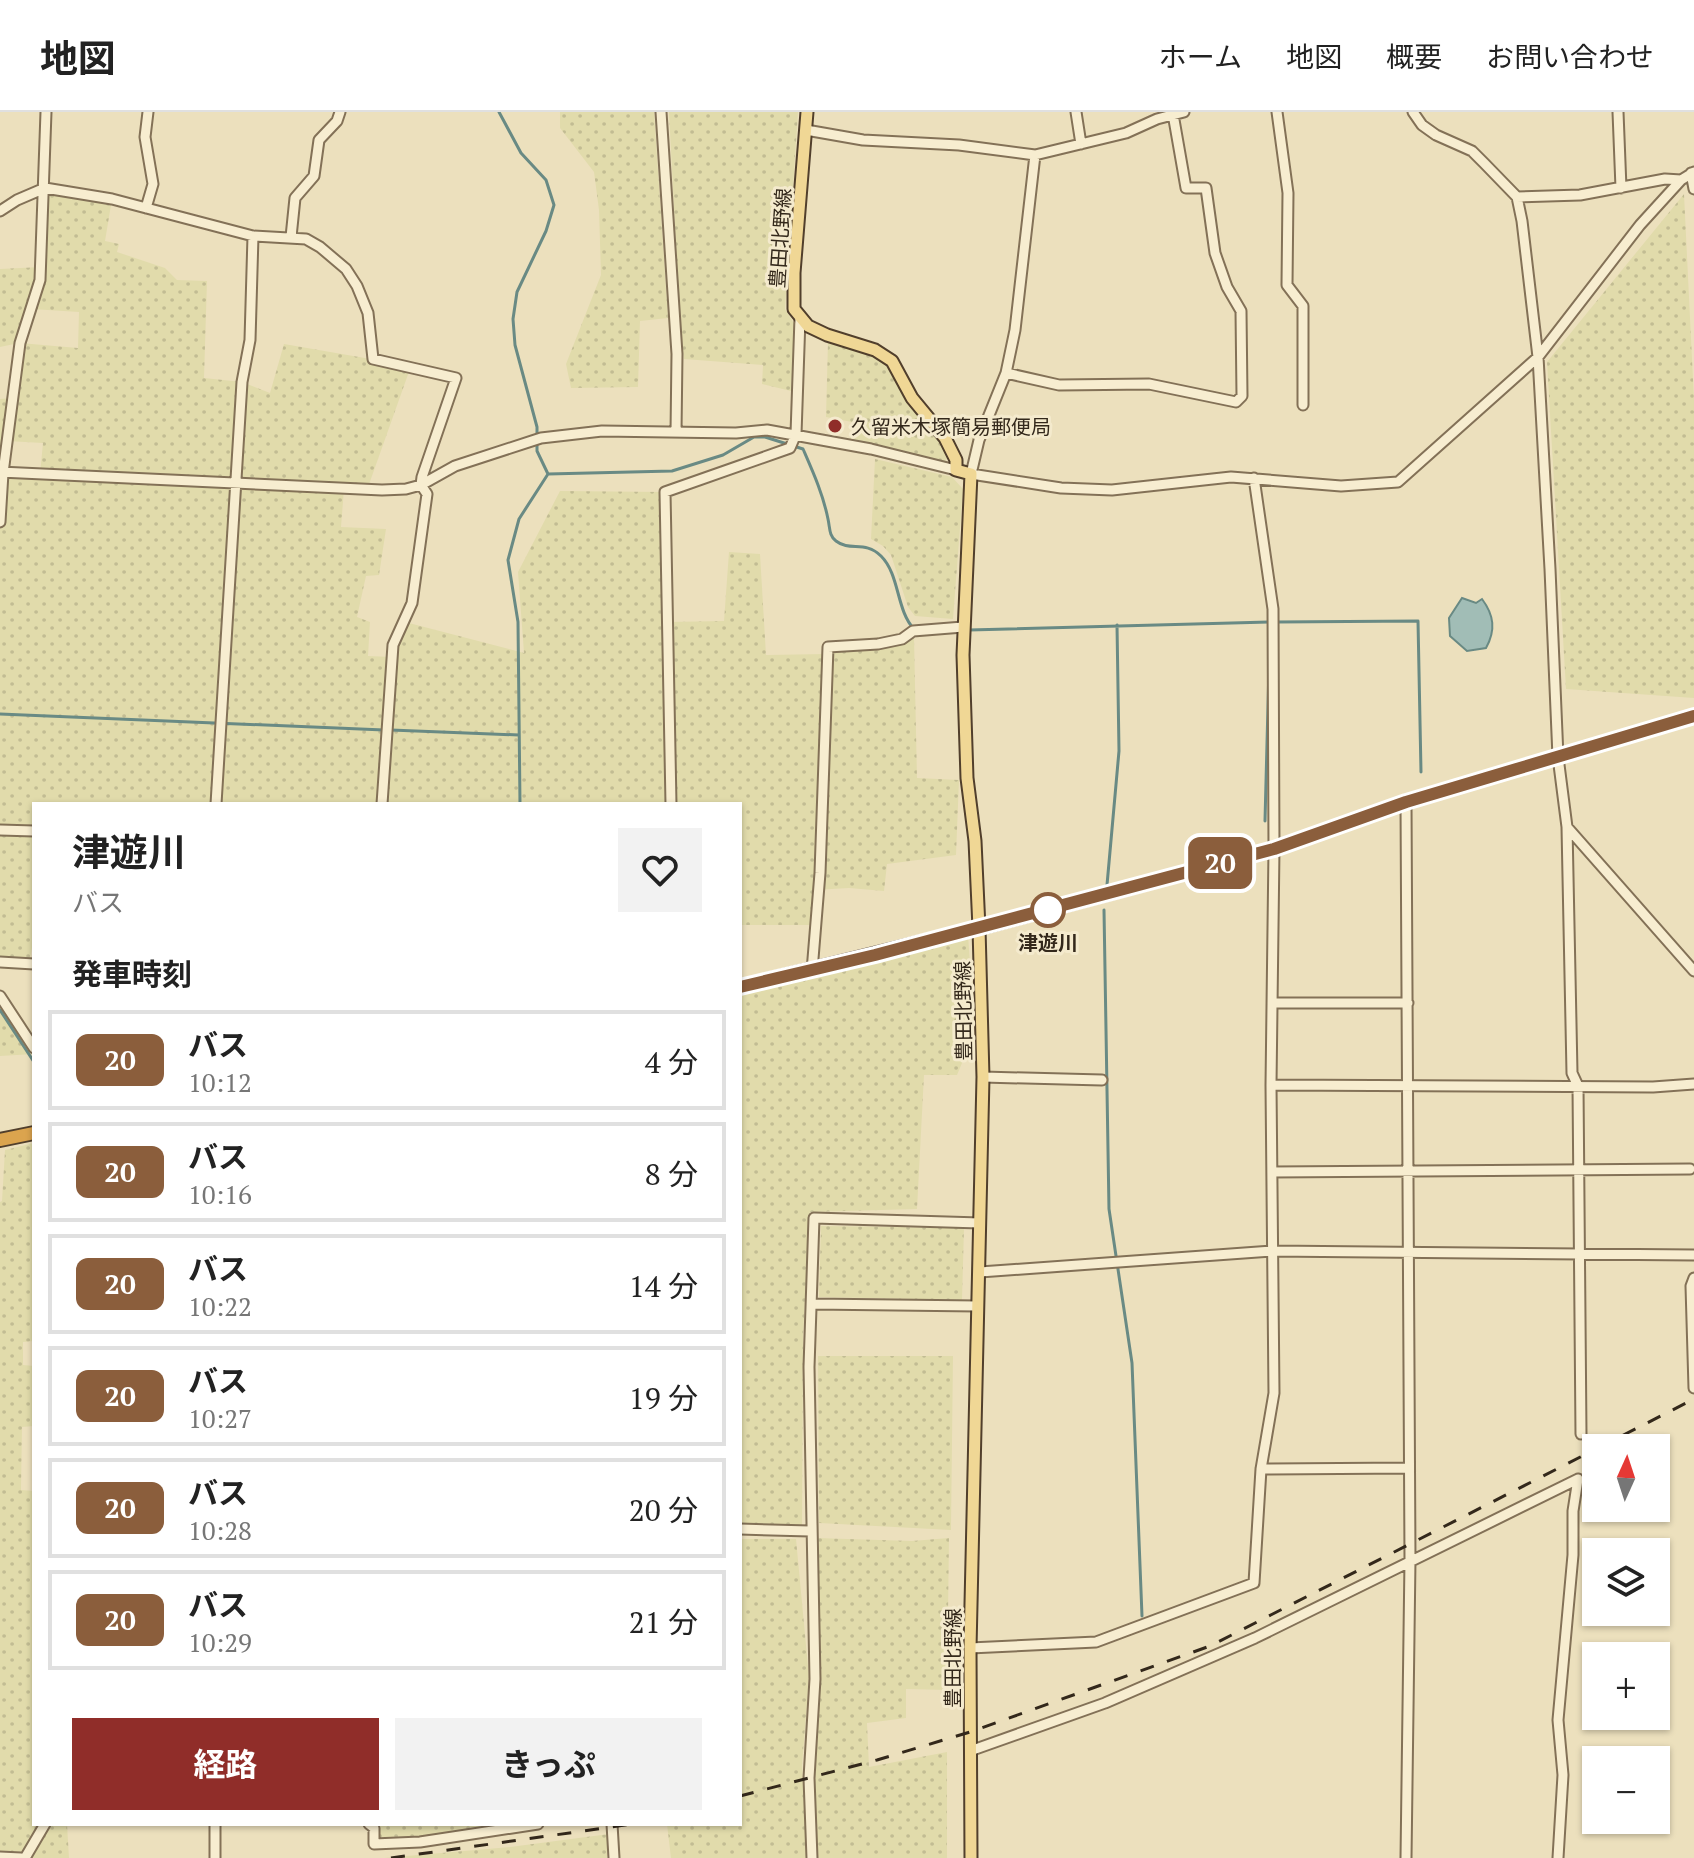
<!DOCTYPE html>
<html lang="ja">
<head>
<meta charset="utf-8">
<style>
	:root { --surface:#fff; --page:#f2f2f2; --text:#222; --muted:#767676; --line:#e0e0e0; --accent:#902d29 }
	body { margin:0; font-family:"PT Serif","Noto Sans JP",serif; background:var(--page); color:var(--text); height:100vh; display:flex; flex-direction:column; font-size:30px; white-space:nowrap }
	* { box-sizing:border-box; margin:0 }
	p { font-size:26px; color:var(--muted) }
	.icon { flex:none; width:44px; height:44px; fill:none; stroke:currentColor; stroke-width:2; stroke-linecap:round; stroke-linejoin:round }
	.map { position:relative; flex:1; overflow:hidden }
	.details { position:absolute; left:32px; top:690px; width:710px; height:1024px; display:flex; flex-direction:column; background:var(--surface); border-radius:0px; box-shadow:0 2px 6px #0004 }
	.details>* { flex:none }
	.badge { padding:0 16px; border-radius:12px; font-size:28px; line-height:52px }
	.needle { width:52px; rotate:3deg }
	.controls { position:absolute; left:1582px; top:1322px; display:grid; gap:16px }
	.controls a { display:grid; place-items:center; width:88px; height:88px; border-radius:0px; background:var(--surface); box-shadow:0 2px 6px #0004; font-size:40px }
	.map>.badge { position:absolute; translate:-50% -50%; box-shadow:0 0 0 4px #fff }
	h2 { padding:0 40px; font-size:30px; line-height:72px }
	.round { display:grid; place-items:center; flex:none; width:84px; height:84px; border-radius:0px; background:var(--page) }
	.head { display:flex; align-items:center; justify-content:space-between; height:136px; padding:0 40px }
	h1 { font-size:38px; font-weight:700; line-height:60px }
	.action { display:flex; gap:16px; margin-top:auto; padding:16px 40px }
	.action a { flex:1; height:92px; border-radius:0px; background:var(--accent); color:#fff; font-size:32px; font-weight:700; line-height:92px; text-align:center }
	.action a+a { background:var(--page); color:var(--text) }
	ul { padding:0; list-style:none }
	li { display:flex; align-items:center; gap:24px; height:100px; margin:0 16px 12px; padding:0 24px; border:4px solid var(--line); border-radius:0px }
	li div { flex:1 }
	li b { display:block; font-size:30px }
	li em { font-style:normal }
	li .badge { min-width:88px; font-weight:700; text-align:center }
	header { display:flex; align-items:center; gap:48px; box-sizing:border-box; height:112px; padding:0 40px; background:var(--surface); border-bottom:2px solid var(--line) }
	header strong { font-size:38px }
	nav { display:flex; gap:44px; margin-inline-start:auto; font-size:28px }
	.map>svg:first-child { display:block }
	.farmland { fill:url(#farmland-dots); fill-rule:evenodd }
	.water { fill:#a1bdb6; stroke:#698a84; stroke-width:2 }
	.lines { fill:none; stroke-linecap:round; stroke-linejoin:round }
	.stream { stroke:#698a84; stroke-width:3 }
	.minor-casing { stroke:#837157; stroke-width:13 }
	.major-casing { stroke:#513f2c; stroke-width:15 }
	.highway-casing { stroke:#513f2c; stroke-width:16 }
	.minor { stroke:#f7edd0; stroke-width:9 }
	.major { stroke:#f0d795; stroke-width:11 }
	.highway { stroke:#dba44e; stroke-width:12 }
	.rail { stroke:#33281b; stroke-width:3; stroke-dasharray:14 14; stroke-linecap:butt }
	.line-casing { stroke:#fff; stroke-width:18 }
	.line { stroke:#8b5e3c; stroke-width:12 }
	.poi-dot { fill:#902d29; stroke:#f4eacd; stroke-width:3 }
	.stop-dot { fill:#fff; stroke:#8b5e3c; stroke-width:4 }
	.labels { text-anchor:middle; dominant-baseline:central; stroke-width:6; stroke-linejoin:round; paint-order:stroke }
	.street-label { font-size:20px; fill:#33281b; stroke:#f4eacd }
	.poi-label { font-size:20px; fill:#33281b; stroke:#f4eacd; text-anchor:start }
	.stop-label { font-size:20px; font-weight:bold; fill:#33281b; stroke:#f4eacd }
</style>
</head>
<body>
<header>
<strong>地図</strong>
<nav><a>ホーム</a><a>地図</a><a>概要</a><a>お問い合わせ</a></nav>
</header>
<div class="map">
<svg width="1694" height="1746" viewBox="0 0 1694 1746">
	<defs>
		<pattern id="farmland-dots" width="8" height="8" patternUnits="userSpaceOnUse" patternTransform="scale(2)"><rect width="8" height="8" fill="#e1dbab"/><path d="M2 2h.1M6 6h.1" fill="none" stroke="#c2bc93" stroke-width="1.8" stroke-linecap="round"/></pattern>
	</defs>
	<rect width="100%" height="100%" fill="#ece0bd"/>
	<path class="farmland" d="M560 0H654L668 206 640 209 638 275 571 276 566 252 601 163 599 98 594 60 560 16Z
		M669 0H798L785 197 795 213 791 279 762 272 763 253 684 247 680 211Z
		M45 76 112 87 105 129 119 132 117 140 165 156 177 168 207 169 204 266 242 270 270 281 284 232 411 254 367 378 344 377 341 415 386 417 379 463 366 464 357 505 370 510 368 544 392 545 405 510 524 541 518 460 560 379 665 380 668 510 724 509 729 440 760 442 766 543 826 542 834 535 882 534 914 525 917 666 959 668 956 743 887 752 884 779 849 776 815 778V813H740V692H34V825L29 852 0 850V287L13 286 19 231 0 235V157L41 155ZM32 197 79 200 78 236 20 231ZM7 329 43 331 40 362 3 360Z
		M1684 82 1694 288V586L1566 577 1547 250Z
		M828 229 857 237 889 254 910 291 942 331 949 344 945 349 850 328 852 310 826 305Z
		M875 347 952 365 963 377 953 507 915 504 908 495 891 443 883 434 871 427Z
		M968 822 973 898 970 932 957 963H924L917 1097 810 1100 803 1223 802 1414 740 1411 741 875Z
		M0 884 34 936V942L0 944Z
		M34 1031V1229L23 1230V1253L34 1254V1314L22 1315 21 1378 34 1379V1712H43L24 1743 0 1742V1090L2 1089 5 1038Z
		M821 1114 964 1116 962 1188 819 1185Z
		M818 1244H953L951 1418 819 1411Z
		M816 1426 912 1429 949 1426 947 1578 906 1577V1606L867 1611 869 1655 947 1640V1746H817L815 1662 819 1564Z
		M740 1427H796L809 1565 802 1653 807 1746H671L667 1712H740Z
		M48 1712H67L69 1746H32Z
		M369 1712H538L374 1732Z
		M609 1722 607 1746H384L510 1735Z"/>
	<path class="water" d="M1462 486 1476 491 1482 487C1494 503 1496 518 1486 536L1467 539 1450 524 1449 506Z"/>
	<g class="lines">
		<path class="stream" d="M499 0 521 41 546 68 554 93 546 119 517 180 513 207 515 233 537 315V339L548 362
			M1277 510 1418 509 1421 660
			M969 518 1269 510
			M0 602 384 618
			M391 618 519 623
			M520 692 518 510 508 448 519 407 548 362 672 359 723 343 754 325H765L803 337C813 360 823 382 828 407 830 416 829 424 836 429 850 440 865 428 881 444 900 463 896 498 914 517
			M1265 709 1269 554
			M1107 773 1119 639 1117 513
			M1104 798 1109 1097 1132 1251 1142 1504
			M0 898 34 950"/>
		<g class="minor-casing">
			<path id="minor" d="M661 0 677 242 676 320
				M1076 0 1081 32
				M1277 0 1288 81 1287 173 1303 194V293
				M1413 0 1422 13 1436 23 1472 39 1484 51 1517 85 1522 109 1538 245 1550 457 1558 645 1567 715 1572 961 1578 974 1581 1322
				M1618 0 1621 76
				M806 18 863 28 959 33 1035 43 1126 21 1157 7 1184 0
				M1035 43 1015 218 1006 261 979 328 971 362 1061 376 1112 378 1231 365 1341 374 1398 370 1538 245 1640 113 1681 68 1694 60
				M1691 61 1694 77
				M1517 85 1580 83 1665 67 1681 68
				M146 96 153 72 145 25 148 0
				M0 99 17 88 45 76 112 87 253 124 306 127 320 135 346 157 357 174 368 201 373 247 456 266 422 365 421 373 427 382 412 491 393 533 382 692
				M291 125 295 86 314 64 319 28 337 9 340 0
				M1006 261 1059 273 1149 272 1236 290 1242 284 1241 199 1227 175 1215 141 1206 76H1186L1173 2
				M0 360 382 378 406 377 421 373 455 354 541 326 602 319 736 321 767 318 871 337 956 358
				M0 410 3 361 20 231 40 168 46 0
				M216 692 242 270 250 228 253 124
				M671 692 665 380 790 336 796 322 800 206
				M1567 715 1694 859
				M0 718 34 719
				M0 850 34 852
				M812 859 820 761 828 535 878 532 902 527 913 519 963 515
				M0 884 34 936
				M1272 891H1408
				M983 965 1102 968
				M1271 973 1653 975 1694 972
				M1272 1060 1690 1057
				M980 1160 1272 1139 1694 1143
				M1694 1166 1691 1174 1694 1276
				M813 1192 977 1194
				M1261 1357 1409 1356
				M740 1417 810 1419
				M970 1536 1096 1530 1254 1471 1261 1357 1274 1281 1271 973 1274 737 1273 497 1254 366
				M970 1639 1105 1591 1255 1526 1578 1367
				M215 1712V1746
				M369 1712 374 1716V1732L420 1730 538 1712
				M612 1712 614 1746
				M0 1745 21 1746
				M25 1746 45 1712
				M812 1746 809 1666 815 1567 809 1255 814 1106 980 1111
				M1406 1746 1410 1448 1406 690
				M1558 1746 1563 1663 1558 1608 1573 1443V1399L1578 1367"/>
		</g>
		<g class="major-casing">
			<path id="major" d="M807 0 794 161V197L808 214 827 223 875 238 892 249 912 286 945 326 956 348V358L971 362 963 543 967 666 975 729 979 816 983 965 970 1536 971 1746"/>
		</g>
		<g class="highway-casing">
			<path id="highway" d="M740 875 979 816 1274 737 1406 690 1694 604
				M0 1028 34 1021"/>
		</g>
		<use href="#minor" class="minor"/>
		<use href="#major" class="major"/>
		<use href="#highway" class="highway"/>
		<path class="rail" d="M1598 1336 1694 1287
			M740 1684 877 1648 970 1620 1210 1534 1596 1337
			M391 1746 633 1712"/>
	</g>
	<g class="lines">
		<g class="line-casing">
			<path id="line" d="M740 875 875 843 1274 737 1406 690 1694 604"/>
		</g>
		<use href="#line" class="line"/>
	</g>
	<circle class="poi-dot" cx="835" cy="314" r="8"/>
	<circle class="stop-dot" cx="1048" cy="798" r="16"/>
	<g class="labels">
		<g class="street-label">
			<text transform="translate(780 126) rotate(-86)">豊田北野線</text>
			<text transform="translate(963 899) rotate(-91)">豊田北野線</text>
			<text transform="translate(952 1546) rotate(-90)">豊田北野線</text>
		</g>
		<g class="poi-label">
			<text x="851" y="314">久留米木塚簡易郵便局</text>
		</g>
		<g class="stop-label">
			<text x="1048" y="830">津遊川</text>
		</g>
	</g>
</svg>
<div class="controls">
<a><svg class="needle" viewBox="-14 -14 28 28"><path d="M0-13l5 13h-10z" fill="#e53935"/><path d="M0 13l5-13h-10z" fill="#767676"/></svg></a>
<a><svg class="icon" aria-label="layers" viewBox="0 0 24 24"><path d="M12 4l9 5-9 5-9-5zM3 14l9 5 9-5"/></svg></a>
<a>+</a>
<a>−</a>
</div>
<b class="badge" style="left:1220px;top:751px;background:#8b5e3c;color:#fff">20</b>
<section class="details">
<div class="head"><div><h1>津遊川</h1><p>バス</p></div><a class="round"><svg class="icon" aria-label="heart" viewBox="0 0 24 24"><path d="M12 20l-8-8c-3-5 5-10 8-4 3-6 11-1 8 4z"/></svg></a></div>
<h2>発車時刻</h2>
<ul>
<li><span class="badge" style="background:#8b5e3c;color:#fff">20</span><div><b>バス</b><p>10:12</p></div><em>4 分</em></li>
<li><span class="badge" style="background:#8b5e3c;color:#fff">20</span><div><b>バス</b><p>10:16</p></div><em>8 分</em></li>
<li><span class="badge" style="background:#8b5e3c;color:#fff">20</span><div><b>バス</b><p>10:22</p></div><em>14 分</em></li>
<li><span class="badge" style="background:#8b5e3c;color:#fff">20</span><div><b>バス</b><p>10:27</p></div><em>19 分</em></li>
<li><span class="badge" style="background:#8b5e3c;color:#fff">20</span><div><b>バス</b><p>10:28</p></div><em>20 分</em></li>
<li><span class="badge" style="background:#8b5e3c;color:#fff">20</span><div><b>バス</b><p>10:29</p></div><em>21 分</em></li>
</ul>
<div class="action"><a>経路</a><a>きっぷ</a></div>
</section>
</div>
</body>
</html>
